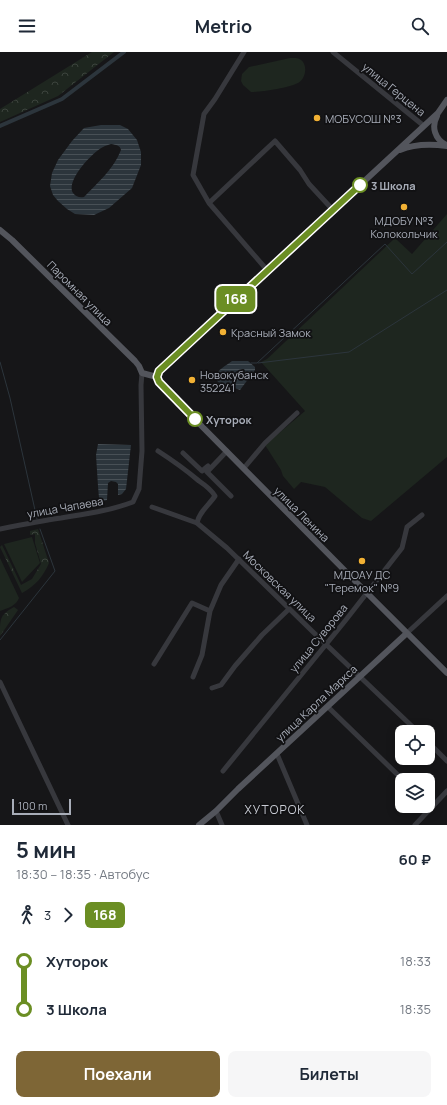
<!DOCTYPE html>
<html lang="ru">
<head>
<meta charset="utf-8">
<style>
	:root { --surface:#fff; --page:#f6f6f7; --text:#1f2937; --muted:#747a83; --accent:#7e6636 }
	body { margin:0; font-family:Manrope,sans-serif; background:var(--page); color:var(--text); height:100vh; display:flex; flex-direction:column; font-size:15px; white-space:nowrap }
	* { box-sizing:border-box; margin:0 }
	p { font-size:13px; color:var(--muted) }
	.icon { flex:none; width:22px; height:22px; fill:none; stroke:currentColor; stroke-width:2; stroke-linecap:round; stroke-linejoin:round }
	.map { position:relative; height:773px; overflow:hidden }
	.details { display:flex; flex-direction:column; background:var(--surface); flex:1 }
	.details>* { flex:none }
	.badge { padding:0 8px; border-radius:6px; font-size:14px; line-height:26px }
	.controls { position:absolute; left:395px; top:673px; display:grid; gap:8px }
	.controls a { display:grid; place-items:center; width:40px; height:40px; border-radius:8px; background:var(--surface); box-shadow:0 2px 10px #0003; font-size:20px }
	.scale { position:absolute; left:12px; bottom:10px; width:59px; box-sizing:border-box; padding-left:4px; border:2px solid #a8adb8; border-top:0; font-size:11px; line-height:14px; white-space:nowrap; color:#a8adb8; -webkit-text-stroke:3px #111113; paint-order:stroke }
	.map>.badge { position:absolute; translate:-50% -50%; box-shadow:0 0 0 2px #fff }
	.legs { display:flex; align-items:center; gap:6px; height:44px; padding:0 16px; font-size:13px }
	.legs p { margin-inline-start:auto }
	.overview { display:flex; align-items:center; justify-content:space-between; height:68px; padding:0 16px }
	h1 { font-size:22px; font-weight:700; line-height:30px }
	.action { display:flex; gap:8px; margin-top:auto; padding:8px 16px }
	.action a { flex:1; height:46px; border-radius:8px; background:var(--accent); color:#fff; font-size:16px; font-weight:700; line-height:46px; text-align:center }
	.action a+a { background:var(--page); color:var(--text) }
	ul { padding:0 16px; list-style:none }
	li { display:flex; align-items:center; gap:14px; height:48px; font-size:15px }
	li i { display:grid; place-items:center; width:6px; height:100%; margin:0 5px; background:currentColor }
	li i::after { content:''; width:10px; height:10px; margin:-5px; border:3px solid; border-radius:50%; background:var(--surface) }
	li p { margin-inline-start:auto }
	li:first-child i { background:linear-gradient(#0000 50%,currentColor 0) }
	li:last-child i { background:linear-gradient(currentColor 50%,#0000 0) }
	header { display:flex; justify-content:space-between; align-items:center; height:52px; padding:0 16px; background:var(--surface); font-size:18px; font-weight:700 }
	.map>svg:first-child { display:block }
	.forest { fill:url(#forest-crowns) }
	.park { fill:#1e261f }
	.water { fill:url(#water-rules); fill-rule:evenodd }
	.lines { fill:none; stroke-linecap:round; stroke-linejoin:round }
	.stream { stroke:#2c353c; stroke-width:1 }
	.canal { stroke:#2c353c; stroke-width:4 }
	.minor { stroke:#37383d; stroke-width:5 }
	.major { stroke:#53555c; stroke-width:6 }
	.line-1-casing { stroke:#fff; stroke-width:9 }
	.line-1 { stroke:#6b8e23; stroke-width:6 }
	.poi-dot { fill:#f2b134; stroke:#111113; stroke-width:1.5 }
	.stop-1-dot { fill:#fff; stroke:#6b8e23; stroke-width:2 }
	.labels { text-anchor:middle; dominant-baseline:central; stroke-width:3.5; stroke-linejoin:round; paint-order:stroke }
	.street-label { font-size:11px; fill:#a8adb8; stroke:#111113 }
	.poi-label { font-size:11px; fill:#a8adb8; stroke:#111113; text-anchor:start }
	.stop-label { font-size:11px; font-weight:bold; fill:#a8adb8; stroke:#111113; text-anchor:start }
	.neighbourhood-label { font-size:12px; letter-spacing:1px; fill:#c9ccd4; stroke:#111113 }
</style>
</head>
<body>
<header><svg class="icon" aria-label="menu" viewBox="0 0 24 24"><path d="M4 6h16M4 12h16M4 18h16"/></svg>Metrio<svg class="icon" aria-label="search" viewBox="0 0 24 24"><circle cx="10" cy="10" r="6"/><path d="M15 15l6 6"/></svg></header>
<div class="map">
<svg width="447" height="773" viewBox="0 0 447 773">
	<defs>
		<pattern id="forest-crowns" width="20" height="18" patternUnits="userSpaceOnUse"><rect width="20" height="18" fill="#1e261f"/><path d="M2 6a3 3 0 1 1 6 0M12 15a3 3 0 1 1 6 0" fill="none" stroke="#3c433d"/></pattern>
		<pattern id="water-rules" width="6" height="5" patternUnits="userSpaceOnUse"><rect width="6" height="5" fill="#2c353c"/><path d="M0 2.5h6" fill="none" stroke="#485056"/></pattern>
	</defs>
	<rect width="100%" height="100%" fill="#161618"/>
	<path class="forest" d="M92 0H114L58 44 0 70V57Z
		M38 477 49 511C43 525 35 534 22 541L0 495 2 493 21 533 32 527 41 512 35 491V482L30 483V479Z
		M14 555 18 558 0 584C0 566 0 563 14 555Z"/>
	<path class="park" d="M290 6C292 6 294 6 296 6 309 8 307 26 298 31 288 36 262 40 251 40L243 33 241 29 242 22 249 15Z
		M447 162V405L371 469 362 466 325 435 301 430 294 437 283 424 281 418 265 393 305 359 261 310 267 307 395 186 412 202Z
		M32 485 40 511 22 530 4 492Z
		M0 506 19 546C16 554 8 556 0 559Z"/>
	<path class="water" d="M101 73H120L128 77 137 88 141 100V113L132 136 109 156 94 163 75 162 67 157 58 149 53 143 50 134 52 121 58 108 72 89 84 76ZM111 92C116 93 120 93 121 98 113 118 98 130 84 145 80 146 76 145 73 141 65 129 94 98 105 94 107 93 109 93 111 92Z
		M232 309H248L255 315V318L240 338 218 330C211 320 225 315 232 309Z
		M98 392 131 393 126 437 122 442 118 443V432L116 430 111 429 108 431 107 448 103 449 99 446 98 434 96 403Z"/>
	<g class="lines">
		<path class="stream" d="M0 310 10 346 37 467
			M251 311H257L385 192 412 222 447 190
			M258 311 349 300 447 238
			M0 588 55 519 40 477"/>
		<path class="canal" d="M0 74 62 47 124 0"/>
		<path class="minor" d="M244 0 215 47 204 62 193 123 209 151 267 218
			M333 0 424 74
			M209 151 275 89 300 118 309 132 333 158
			M158 399C172 408 186 418 199 429 205 433 211 437 215 444 209 453 199 460 197 471L227 496 312 579 418 680
			M227 399 207 420 231 444
			M183 401 202 419 208 414
			M244 416 265 391 297 361
			M152 455 197 471
			M0 477C20 473 40 469 61 466 85 462 109 459 133 450L139 437 142 399 141 333 142 321
			M407 581 447 544
			M154 612 192 551 210 559
			M193 625 202 603 210 559 221 533 239 507
			M0 630 68 773
			M212 636 221 633 235 614 262 583 289 557
			M328 655 403 728
			M428 690 447 709
			M277 702 307 773
			M223 719 345 569 402 496 407 475 422 463
			M216 759 222 773
			M415 773 447 739"/>
		<path class="major" d="M437 64C431 75 435 87 446 93
			M400 98C414 92 432 92 447 94
			M0 178 12 188 135 309 139 314 142 321 157 325 161 333 367 541 447 621
			M157 325 161 317 438 61 447 48
			M199 773 216 759 238 737 407 581"/>
	</g>
	<g class="lines">
		<g class="line-1-casing">
			<path id="line-1" d="M195 367 159 330 157 325 159 319 360 133"/>
		</g>
		<use href="#line-1" class="line-1"/>
	</g>
	<g class="poi-dot">
		<circle cx="317" cy="66" r="4"/>
		<circle cx="404" cy="155" r="4"/>
		<circle cx="223" cy="280" r="4"/>
		<circle cx="192" cy="328" r="4"/>
		<circle cx="362" cy="509" r="4"/>
	</g>
	<g class="stop-1-dot">
		<circle cx="360" cy="133" r="7"/>
		<circle cx="195" cy="367" r="7"/>
	</g>
	<g class="labels">
		<g class="street-label">
			<text transform="translate(394 37) rotate(39)">улица Герцена</text>
			<text transform="translate(80 241) rotate(45)">Паромная улица</text>
			<text transform="translate(65 455) rotate(-10)">улица Чапаева</text>
			<text transform="translate(302 462) rotate(45)">улица Ленина</text>
			<text transform="translate(280 534) rotate(44)">Московская улица</text>
			<text transform="translate(318 586) rotate(-51)">улица Суворова</text>
			<text transform="translate(316 651) rotate(-43)">улица Карла Маркса</text>
		</g>
		<g class="poi-label">
			<text x="325" y="66">МОБУСОШ №3</text>
			<text x="404" y="168" text-anchor="middle">МДОБУ №3<tspan x="404" dy="13">Колокольчик</tspan></text>
			<text x="231" y="280">Красный Замок</text>
			<text x="200" y="322">Новокубанск<tspan x="200" dy="13">352241</tspan></text>
			<text x="362" y="522" text-anchor="middle">МДОАУ ДС<tspan x="362" dy="13">"Теремок" №9</tspan></text>
		</g>
		<g class="stop-label">
			<text x="371" y="133">3 Школа</text>
			<text x="206" y="367">Хуторок</text>
		</g>
		<g class="neighbourhood-label">
			<text x="275" y="757">ХУТОРОК</text>
		</g>
	</g>
</svg>
<div class="controls">
<a><svg class="icon" aria-label="locate" viewBox="0 0 24 24"><circle cx="12" cy="12" r="6"/><path d="M12 2v4M12 18v4M2 12h4M18 12h4"/></svg></a>
<a><svg class="icon" aria-label="layers" viewBox="0 0 24 24"><path d="M12 4l9 5-9 5-9-5zM3 14l9 5 9-5"/></svg></a>
</div>
<div class="scale">100 m</div>
<b class="badge" style="left:236px;top:247px;background:#6b8e23;color:#fff">168</b>
</div>
<section class="details">
<div class="overview"><div><h1>5 мин</h1><p>18:30 – 18:35 · Автобус</p></div><b>60 ₽</b></div>
<div class="legs"><svg class="icon" aria-label="walk" viewBox="0 0 24 24"><circle cx="13" cy="4" r="2"/><path d="M13 8l-2 6 4 7M11 14l-3 7M7 12l3-4h3l4 4"/></svg>3<svg class="icon" aria-label="forward" viewBox="0 0 24 24"><path d="M9 5l7 7-7 7"/></svg><b class="badge" style="background:#6b8e23;color:#fff">168</b></div>
<ul>
<li><i style="color:#6b8e23"></i><b>Хуторок</b><p>18:33</p></li>
<li><i style="color:#6b8e23"></i><b>3 Школа</b><p>18:35</p></li>
</ul>
<div class="action"><a>Поехали</a><a>Билеты</a></div>
</section>
</body>
</html>
